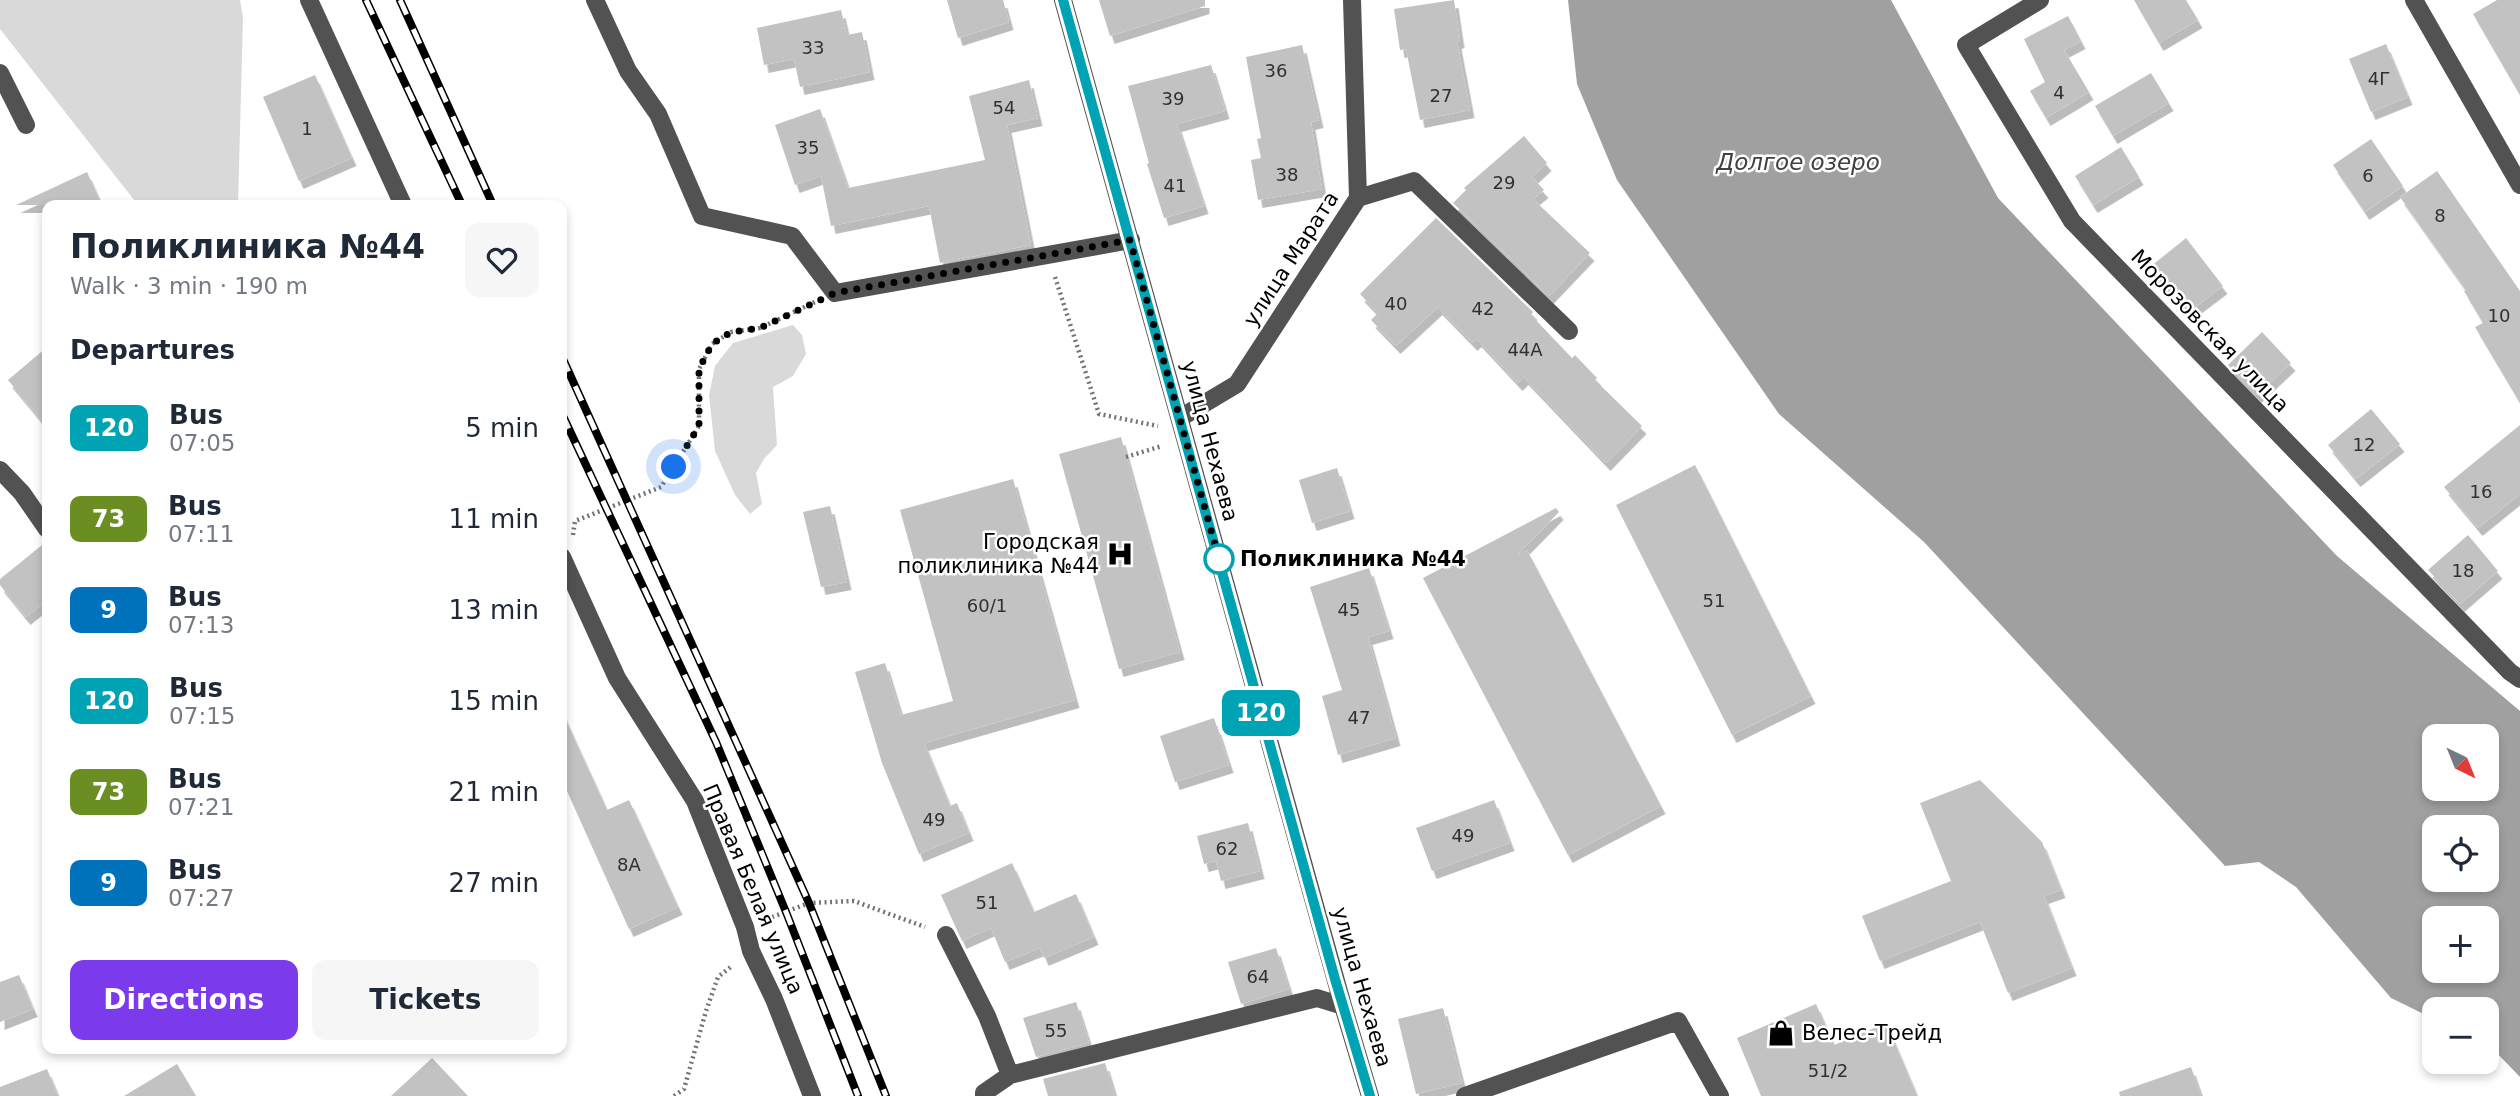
<!DOCTYPE html>
<html lang="en">
<head>
<meta charset="utf-8">
<style>
	:root { --surface:#fff; --page:#f6f6f7; --text:#1f2937; --muted:#747a83; --accent:#7c3aed }
	body { margin:0; font-family:"DejaVu Sans",sans-serif; background:var(--page); color:var(--text); height:100vh; display:flex; flex-direction:column; font-size:26px; white-space:nowrap }
	* { box-sizing:border-box; margin:0 }
	p { font-size:23px; color:var(--muted) }
	.icon { flex:none; width:38px; height:38px; fill:none; stroke:currentColor; stroke-width:2; stroke-linecap:round; stroke-linejoin:round }
	.map { position:relative; flex:1; overflow:hidden }
	.sheet { position:absolute; left:42px; top:200px; width:525px; height:854px; display:flex; flex-direction:column; background:var(--surface); border-radius:14px; box-shadow:0 4px 10px #0003 }
	.sheet>* { flex:none }
	.badge { padding:0 14px; border-radius:10px; font-size:24px; line-height:46px }
	.needle { width:46px; rotate:137deg }
	.fabs { position:absolute; left:2422px; top:724px; display:grid; gap:14px }
	.fabs a { display:grid; place-items:center; width:77px; height:77px; border-radius:14px; background:var(--surface); box-shadow:0 4px 10px #0003; font-size:35px }
	.you { position:absolute; width:35px; height:35px; margin:-18px; border:5px solid #fff; border-radius:50%; background:#1a73e8; box-shadow:0 0 0 10px #1a73e833 }
	.map>.badge { position:absolute; translate:-50% -50%; box-shadow:0 0 0 4px #fff }
	h2 { padding:0 28px; font-size:26px; line-height:63px }
	.round { display:grid; place-items:center; flex:none; width:74px; height:74px; border-radius:14px; background:var(--page) }
	.headline { display:flex; align-items:center; justify-content:space-between; height:119px; padding:0 28px }
	h1 { font-size:33px; font-weight:600; line-height:52px }
	.button { display:flex; gap:14px; margin-top:auto; padding:14px 28px }
	.button a { flex:1; height:80px; border-radius:14px; background:var(--accent); color:#fff; font-size:28px; font-weight:600; line-height:80px; text-align:center }
	.button a+a { background:var(--page); color:var(--text) }
	ul { padding:0; list-style:none }
	li { display:flex; align-items:center; gap:21px; height:91px; padding:0 28px }
	li div { flex:1 }
	li b { display:block; font-size:26px }
	li em { font-style:normal }
	li .badge { min-width:77px; font-weight:700; text-align:center }
	.map>svg:first-child { display:block }
	.green { fill:#d9d9d9 }
	.water { fill:#a0a0a0; fill-rule:evenodd }
	.building { fill:#c2c2c2; filter:url(#shadow) }
	.lines { fill:none; stroke-linecap:round; stroke-linejoin:round }
	.path { stroke:#747474; stroke-width:4.5; stroke-dasharray:2 3.5; stroke-linecap:butt }
	.minor { stroke:#525252; stroke-width:18 }
	.rail-casing { stroke:#000; stroke-width:8 }
	.rail { stroke:#fff; stroke-width:5; stroke-dasharray:16; stroke-linecap:butt }
	.line-casing { stroke:#fff; stroke-width:16 }
	.line { stroke:#00a3b4; stroke-width:10 }
	.walk { stroke:#000; stroke-width:7; stroke-dasharray:0 12.6 }
	.stop-dot { fill:#fff; stroke:#00a3b4; stroke-width:3.5 }
	.labels { text-anchor:middle; dominant-baseline:central; stroke-width:5; stroke-linejoin:round; paint-order:stroke }
	.number-label { font-size:18px; fill:#303030 }
	.street-label { font-size:21px; fill:#000; stroke:#fff }
	.poi-label { font-size:21px; fill:#000; stroke:#fff; text-anchor:end }
	.stop-label { font-size:21px; font-weight:bold; fill:#000; stroke:#fff; text-anchor:start }
	.water-label { font-size:23px; font-style:italic; fill:#414141; stroke:#fff }
</style>
</head>
<body>
<div class="map">
<svg width="2520" height="1096" viewBox="0 0 2520 1096">
	<defs>
		<filter id="shadow"><feDropShadow dx="4.5" dy="8" stdDeviation="0" flood-color="#0004"/></filter>
	</defs>
	<rect width="100%" height="100%" fill="#fff"/>
	<path class="green" d="M0 0H240L243 18 238 205H138L0 29Z
		M793 325 802 335 806 354 793 376 773 387 777 445 764 459 756 473 762 504 750 514 735 495 715 451 709 395 715 366 733 343Z"/>
	<path class="water" d="M1568 0H1891L1998 198 2337 556 2520 711V1077L2492 1048 2487 1045V1010H2434V1019L2391 998 2296 887 2259 862 2225 866 1924 542 1779 414 1617 180 1577 84ZM2434 737H2487V789H2434ZM2434 828H2487V880H2434ZM2434 919H2487V971H2434Z"/>
	<path class="building" d="M947 0H1003L1009 22 958 38Z
		M1099 0H1205V6L1110 36Z
		M1454 0 1460 40 1457 41 1470 110 1420 120 1406 49 1400 50 1394 9Z
		M2134 0H2186L2198 20 2159 43Z
		M2497 0H2520V95L2473 14Z
		M841 10 847 35 862 32 870 72 800 87 794 59 764 65 757 28Z
		M2068 16 2081 41 2064 50 2089 92 2046 118 2030 91 2045 82 2024 39Z
		M2386 44 2408 97 2371 112 2349 59Z
		M1302 45 1319 120 1311 122 1322 189 1258 200 1251 160 1261 158 1257 139 1261 138 1246 57Z
		M1211 65 1225 111 1177 124 1204 206 1164 218 1147 164 1149 163 1128 86Z
		M2151 73 2169 103 2113 136 2095 106Z
		M315 75 352 158 299 181 263 97Z
		M1029 80 1038 118 1007 125 1031 245 940 263 929 206 831 226 821 176 795 185 775 125 820 109 848 188 985 160 969 96Z
		M1524 136 1547 163 1532 177 1544 190 1533 199 1590 253 1549 296 1453 203 1466 190 1464 188Z
		M2371 139 2403 186 2365 212 2333 165Z
		M2121 147 2139 177 2093 205 2075 176Z
		M2437 171 2520 291V403L2475 327 2483 323 2464 291 2466 290 2400 197Z
		M87 172 102 205H16Z
		M1436 218 1533 312 1531 315 1572 358 1575 355 1597 378 1595 380 1642 426 1606 463 1524 377 1518 383 1477 339 1473 343 1438 307 1396 346 1371 320 1378 313 1360 294Z
		M2186 238 2223 286 2186 314 2150 267Z
		M2262 332 2291 363 2257 395 2228 365Z
		M47 347V427L8 380Z
		M2371 409 2400 444 2356 479 2328 445Z
		M2520 425V494L2478 528 2444 487Z
		M1121 437 1180 652 1119 669 1059 454Z
		M1695 465 1811 696 1732 735 1616 505Z
		M1337 468 1350 511 1312 523 1299 480Z
		M1013 479 1075 700 924 743 950 806 957 803 969 833 919 854 882 763 855 672 885 663 901 715 953 701 900 510Z
		M830 506 847 582 821 587 803 512Z
		M1556 508 1559 512 1517 555 1527 550 1661 806 1568 855 1423 578Z
		M2468 535 2498 571 2460 604 2428 570Z
		M47 541V600L26 617 0 585V579Z
		M1369 568 1389 631 1368 637 1396 738 1338 755 1322 696 1342 690 1310 587Z
		M562 712 607 810 629 800 678 907 629 929 562 780Z
		M1214 718 1229 765 1175 782 1160 736Z
		M1980 780 2042 842 2061 890 2044 896 2072 968 2008 993 1980 922 1880 961 1862 916 1951 881 1920 803Z
		M1494 800 1510 843 1432 871 1416 828Z
		M1248 823 1260 871 1221 881 1216 861 1204 864 1197 836Z
		M1012 863 1034 912 1076 894 1094 937 1044 958 1040 948 1005 962 991 928 962 941 941 895Z
		M1276 948 1289 989 1241 1004 1228 962Z
		M19 975 33 1009 0 1022V982Z
		M1076 1002 1089 1043 1036 1057 1023 1018Z
		M1816 1004 1834 1045 1886 1023 1917 1096H1761L1737 1038Z
		M1443 1008 1462 1083 1416 1094 1398 1019Z
		M432 1058 468 1096H391Z
		M1105 1063 1115 1096H1048L1043 1079Z
		M177 1064 196 1096H124Z
		M2191 1067 2201 1096H2120L2119 1092Z
		M47 1069 58 1096H0V1087Z"/>
	<g class="lines">
		<path class="path" d="M1055 277 1099 414 1158 426
			M1126 457 1162 446
			M573 535 575 521 661 487 699 426V369L712 344 731 332 760 328 815 302
			M767 919 809 903 854 901 925 927
			M674 1096 684 1089 706 1011 718 977 732 966"/>
		<path class="minor" d="M309 0 403 205
			M595 0 628 71 658 114 702 216 792 236 835 293 1131 240
			M1063 0 1343 1006 1370 1096
			M2040 0 1966 45 2072 221 2510 672 2520 679
			M2414 0 2520 185
			M0 73 26 125
			M1358 198 1414 181 1569 331
			M1180 418 1237 384 1358 198 1352 0
			M0 470 22 493 47 529
			M562 557 617 678 695 801 745 927 751 951 774 999 812 1096
			M946 935 987 1016 1010 1075 1317 998 1343 1006
			M984 1096V1093L1010 1075
			M1465 1096 1678 1021 1720 1096"/>
		<g class="rail-casing">
			<path id="rail" d="M366 0 462 205
				M400 0 493 205
				M562 357 809 903 886 1096
				M562 414 716 742 786 912 858 1096"/>
		</g>
		<use href="#rail" class="rail"/>
	</g>
	<g class="lines">
		<g class="line-casing">
			<path id="line" d="M1063 0 1335 979 1370 1096"/>
		</g>
		<use href="#line" class="line"/>
		<path class="walk" d="M674 467 699 426V369L712 344 731 332 760 328 835 293 1130 240 1219 559"/>
	</g>
	<defs>
		<g id="hospital-bare" transform="scale(2.1)"><path d="M-5-5h3v3.5h4V-5h3V5h-3V1.5h-4V5h-3Z" fill="#000" stroke="#fff" stroke-width="2.5" paint-order="stroke"/></g>
		<g id="shop-bare" transform="scale(2.1)"><path d="M-5-2.5h2.3a2.7 3.5 0 0 1 5.4 0H5L5.5 6h-11ZM-1.5-2.5h3a1.5 2.3 0 0 0-3 0Z" fill="#000" stroke="#fff" stroke-width="2.5" paint-order="stroke"/></g>
	</defs>
	<g fill-rule="evenodd">
		<use href="#hospital-bare" x="1120" y="554"/>
		<use href="#shop-bare" x="1781" y="1033"/>
	</g>
	<circle class="stop-dot" cx="1219" cy="559" r="14"/>
	<g class="labels">
		<g class="number-label">
			<text x="813" y="47">33</text>
			<text x="1276" y="70">36</text>
			<text x="2379" y="78">4Г</text>
			<text x="2059" y="92">4</text>
			<text x="1441" y="95">27</text>
			<text x="1173" y="98">39</text>
			<text x="1004" y="107">54</text>
			<text x="307" y="128">1</text>
			<text x="808" y="147">35</text>
			<text x="1287" y="174">38</text>
			<text x="2368" y="175">6</text>
			<text x="1504" y="182">29</text>
			<text x="1175" y="185">41</text>
			<text x="2440" y="215">8</text>
			<text x="1396" y="303">40</text>
			<text x="1483" y="308">42</text>
			<text x="2499" y="315">10</text>
			<text x="1525" y="349">44А</text>
			<text x="2364" y="444">12</text>
			<text x="2481" y="491">16</text>
			<text x="2463" y="570">18</text>
			<text x="1714" y="600">51</text>
			<text x="987" y="605">60/1</text>
			<text x="1349" y="609">45</text>
			<text x="1359" y="717">47</text>
			<text x="934" y="819">49</text>
			<text x="1463" y="835">49</text>
			<text x="1227" y="848">62</text>
			<text x="629" y="864">8А</text>
			<text x="987" y="902">51</text>
			<text x="1258" y="976">64</text>
			<text x="1056" y="1030">55</text>
			<text x="1828" y="1070">51/2</text>
		</g>
		<g class="street-label">
			<text transform="translate(1291 259) rotate(-57)">улица Марата</text>
			<text transform="translate(2210 331) rotate(46)">Морозовская улица</text>
			<text transform="translate(1210 441) rotate(75)">улица Нехаева</text>
			<text transform="translate(753 889) rotate(67)">Правая Белая улица</text>
			<text transform="translate(1362 987) rotate(74)">улица Нехаева</text>
		</g>
		<g class="poi-label">
			<text x="1099" y="542">Городская<tspan x="1099" dy="24">поликлиника №44</tspan></text>
			<text x="1802" y="1033" text-anchor="start">Велес-Трейд</text>
		</g>
		<g class="stop-label">
			<text x="1240" y="559">Поликлиника №44</text>
		</g>
		<g class="water-label">
			<text x="1798" y="162">Долгое озеро</text>
		</g>
	</g>
</svg>
<div class="fabs">
<a><svg class="needle" viewBox="-14 -14 28 28"><path d="M0-13l5 13h-10z" fill="#e53935"/><path d="M0 13l5-13h-10z" fill="#747a83"/></svg></a>
<a><svg class="icon" aria-label="locate" viewBox="0 0 24 24"><circle cx="12" cy="12" r="6"/><path d="M12 2v4M12 18v4M2 12h4M18 12h4"/></svg></a>
<a>+</a>
<a>−</a>
</div>
<div class="you" style="left:674px;top:467px"></div>
<b class="badge" style="left:1261px;top:713px;background:#00a3b4;color:#fff">120</b>
<section class="sheet">
<div class="headline"><div><h1>Поликлиника №44</h1><p>Walk · 3 min · 190 m</p></div><a class="round"><svg class="icon" aria-label="heart" viewBox="0 0 24 24"><path d="M12 20l-8-8c-3-5 5-10 8-4 3-6 11-1 8 4z"/></svg></a></div>
<h2>Departures</h2>
<ul>
<li><span class="badge" style="background:#00a3b4;color:#fff">120</span><div><b>Bus</b><p>07:05</p></div><em>5 min</em></li>
<li><span class="badge" style="background:#6b8e23;color:#fff">73</span><div><b>Bus</b><p>07:11</p></div><em>11 min</em></li>
<li><span class="badge" style="background:#0072bc;color:#fff">9</span><div><b>Bus</b><p>07:13</p></div><em>13 min</em></li>
<li><span class="badge" style="background:#00a3b4;color:#fff">120</span><div><b>Bus</b><p>07:15</p></div><em>15 min</em></li>
<li><span class="badge" style="background:#6b8e23;color:#fff">73</span><div><b>Bus</b><p>07:21</p></div><em>21 min</em></li>
<li><span class="badge" style="background:#0072bc;color:#fff">9</span><div><b>Bus</b><p>07:27</p></div><em>27 min</em></li>
</ul>
<div class="button"><a>Directions</a><a>Tickets</a></div>
</section>
</div>
</body>
</html>
